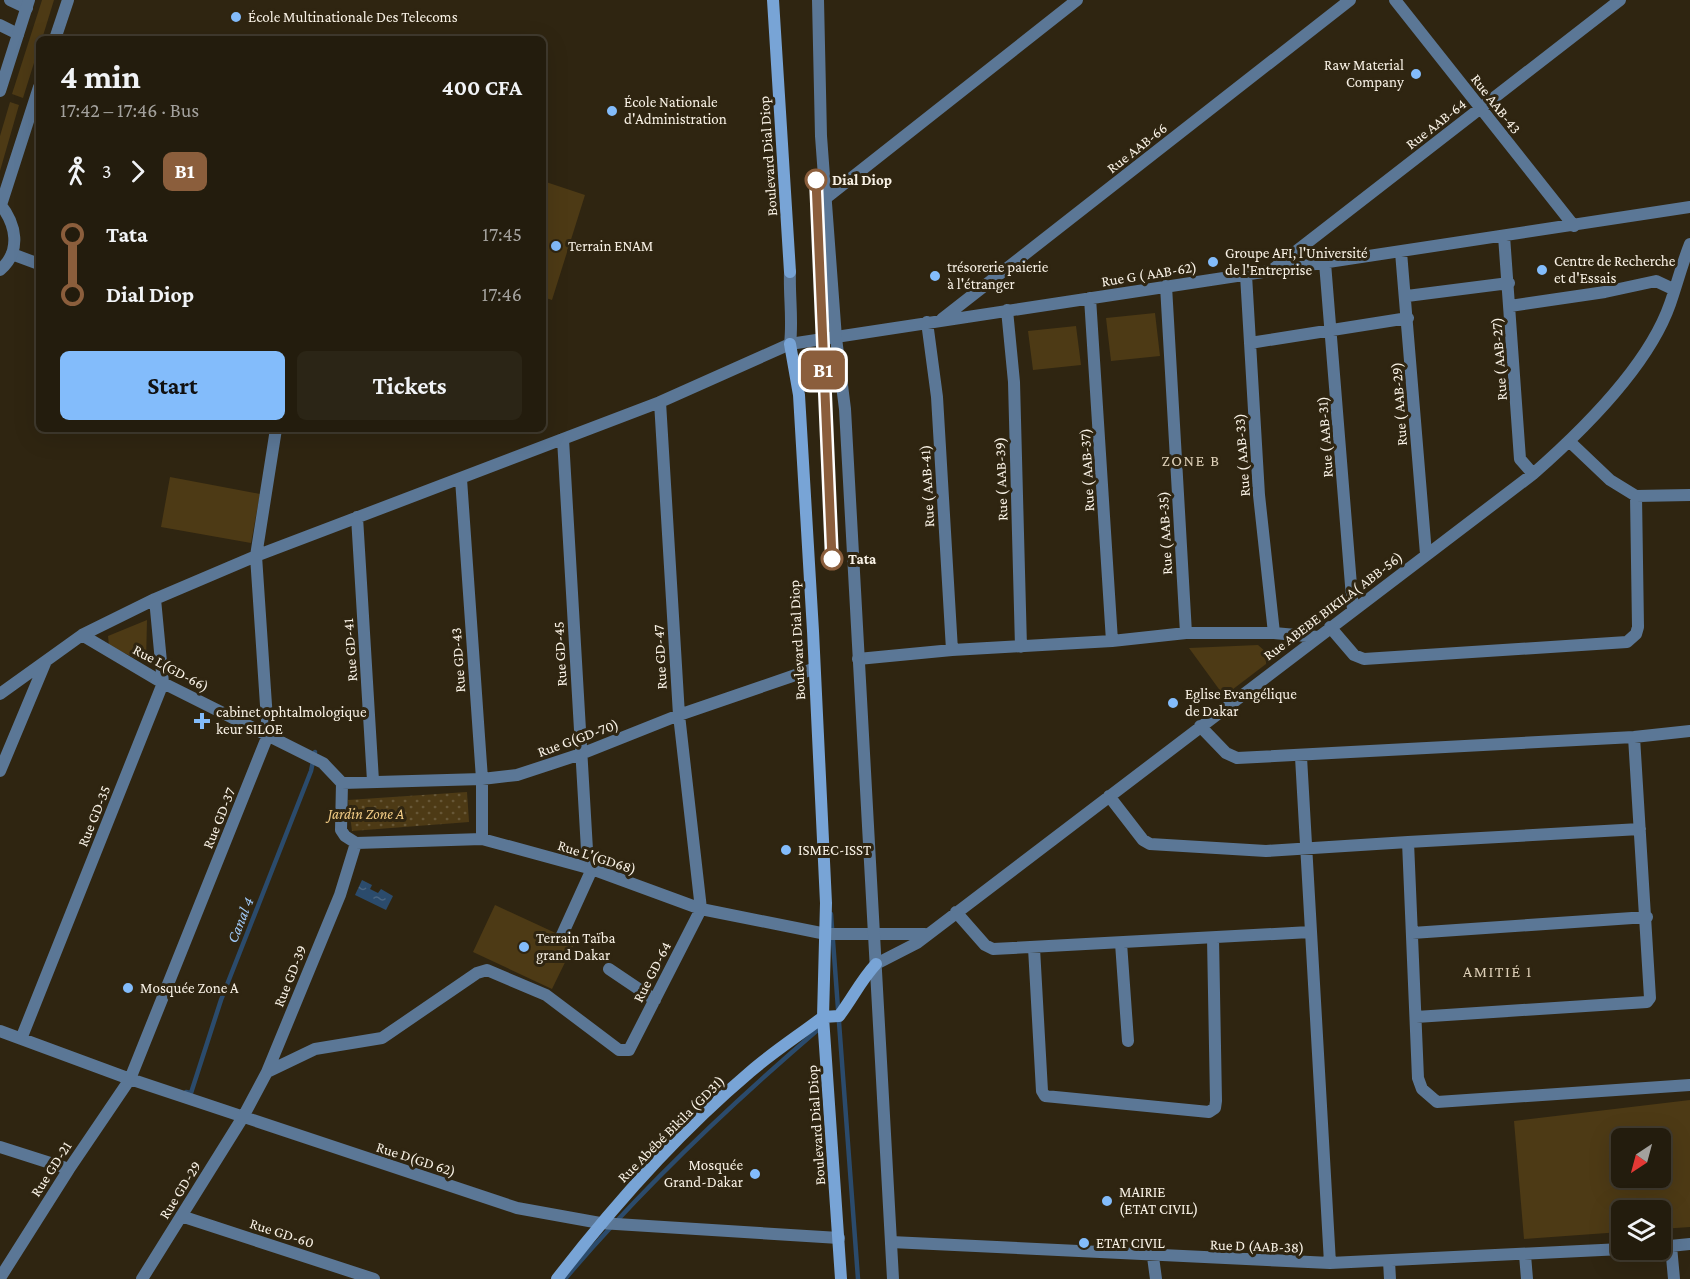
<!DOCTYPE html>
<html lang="en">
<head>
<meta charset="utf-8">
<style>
	:root { --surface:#231c0d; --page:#2b2516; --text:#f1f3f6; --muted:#a3a19d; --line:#403a2e; --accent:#83bcfb }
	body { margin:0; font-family:"Crimson Pro",serif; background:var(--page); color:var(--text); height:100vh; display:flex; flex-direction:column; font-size:22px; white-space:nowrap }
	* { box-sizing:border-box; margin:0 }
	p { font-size:20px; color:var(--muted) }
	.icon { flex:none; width:33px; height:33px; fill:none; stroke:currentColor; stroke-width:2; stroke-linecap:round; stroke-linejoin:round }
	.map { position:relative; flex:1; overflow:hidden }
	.drawer { position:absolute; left:36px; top:36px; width:510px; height:396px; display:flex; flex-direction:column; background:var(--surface); border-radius:9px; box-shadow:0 6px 24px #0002,0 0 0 2px var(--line) }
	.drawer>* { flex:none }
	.badge { padding:0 12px; border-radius:9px; font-size:21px; line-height:39px }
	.needle { width:39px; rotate:216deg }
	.tools { position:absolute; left:1611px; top:1128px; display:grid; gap:12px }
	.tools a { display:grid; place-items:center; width:60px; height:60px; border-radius:9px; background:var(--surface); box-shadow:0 6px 24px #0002,0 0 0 2px var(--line); font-size:30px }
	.map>.badge { position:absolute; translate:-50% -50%; box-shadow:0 0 0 3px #fff }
	.legs { display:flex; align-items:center; gap:9px; height:66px; padding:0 24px; font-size:20px }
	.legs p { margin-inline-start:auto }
	.headline { display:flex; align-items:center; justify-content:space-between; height:102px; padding:0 24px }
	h1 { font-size:33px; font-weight:700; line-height:45px }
	.button { display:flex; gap:12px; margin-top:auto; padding:12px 24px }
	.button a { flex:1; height:69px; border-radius:9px; background:var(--accent); color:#111; font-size:24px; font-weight:700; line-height:69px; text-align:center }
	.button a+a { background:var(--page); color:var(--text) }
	ul { padding:0 24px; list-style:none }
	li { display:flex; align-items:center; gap:21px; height:60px; font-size:22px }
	li i { display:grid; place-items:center; width:9px; height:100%; margin:0 8px; background:currentColor }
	li i::after { content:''; width:15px; height:15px; margin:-8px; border:4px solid; border-radius:50%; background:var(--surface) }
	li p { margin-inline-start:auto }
	li:first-child i { background:linear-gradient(#0000 50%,currentColor 0) }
	li:last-child i { background:linear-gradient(currentColor 50%,#0000 0) }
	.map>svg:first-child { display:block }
	.park { fill:url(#park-dots) }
	.garden { fill:#4d3a15; fill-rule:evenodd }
	.water { fill:url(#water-ripples) }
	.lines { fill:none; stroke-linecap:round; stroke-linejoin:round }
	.stream { stroke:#2b4b6c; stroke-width:4.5 }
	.minor { stroke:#5b7796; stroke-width:12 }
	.tertiary { stroke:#5b7796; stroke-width:12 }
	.secondary { stroke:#78a4d6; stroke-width:12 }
	.line-1-casing { stroke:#fff; stroke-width:14 }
	.line-1 { stroke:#8b5e3c; stroke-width:9 }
	.poi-dot { fill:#83bcfb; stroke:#2f2511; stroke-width:2 }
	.stop-1-dot { fill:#fff; stroke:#8b5e3c; stroke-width:3 }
	.labels { text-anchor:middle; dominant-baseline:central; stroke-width:6; stroke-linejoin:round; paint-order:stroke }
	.poi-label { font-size:15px; fill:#f9f2e6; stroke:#2f2511; text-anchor:start }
	.street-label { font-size:15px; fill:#f9f2e6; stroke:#2f2511 }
	.stop-label { font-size:15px; font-weight:bold; fill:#f9f2e6; stroke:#2f2511; text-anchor:start }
	.park-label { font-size:15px; font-style:italic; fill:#f1cb85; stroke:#2f2511 }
	.neighbourhood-label { font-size:16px; letter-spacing:1.5px; fill:#ddcfb7; stroke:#2f2511 }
	.water-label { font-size:16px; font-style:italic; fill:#9fc8f6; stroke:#2f2511 }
</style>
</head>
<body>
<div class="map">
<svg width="1690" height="1279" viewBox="0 0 1690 1279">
	<defs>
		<pattern id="park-dots" width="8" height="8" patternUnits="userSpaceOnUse" patternTransform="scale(1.5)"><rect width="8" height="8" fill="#4d3a15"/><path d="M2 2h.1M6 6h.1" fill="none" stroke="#675737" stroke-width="1.8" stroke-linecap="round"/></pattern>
		<pattern id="water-ripples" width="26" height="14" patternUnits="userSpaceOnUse" patternTransform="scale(1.5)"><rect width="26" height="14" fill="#2b4b6c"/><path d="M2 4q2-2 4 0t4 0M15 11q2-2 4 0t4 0" fill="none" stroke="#4a6581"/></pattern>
	</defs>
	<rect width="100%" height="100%" fill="#2f2511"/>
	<path class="park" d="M467 792 469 822 352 831 348 800Z"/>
	<path class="garden" d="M42 0H54L42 39H39V47L23 98 12 94Z
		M10 102 19 105 0 171V136Z
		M543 181 585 195 552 300 543 297Z
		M1155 313 1160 356 1111 361 1106 318Z
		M1076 326 1081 365 1033 370 1028 331Z
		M170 477 260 494 251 543 161 527Z
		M147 620 146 663 109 646 108 636Z
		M1258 645 1266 652V664L1224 696 1189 648Z
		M495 905 575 942 552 989 473 952Z
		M1690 1100V1227L1661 1229 1660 1210H1622L1621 1232 1524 1239 1514 1121ZM1622 1138H1660V1178H1622Z"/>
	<path class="water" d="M362 880 372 885 370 889 378 893 381 889 393 896 386 910 355 895Z"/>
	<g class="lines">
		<path class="stream" d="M831 914 858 1279
			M186 1092 191 1093 221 1000 311 771 315 752
			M565 1279C643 1187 730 1105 821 1027"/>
		<path class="minor" d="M10 0 27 8
			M1395 0 1574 226
			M0 25 18 34
			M826 198 1077 0
			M1504 236 1520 459 1533 474
			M1401 252 1426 554
			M12 254 39 264
			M1325 263 1353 610
			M1272 270 1620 0
			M1246 275 1259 495 1274 633
			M1166 286 1186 633
			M1407 296 1509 283
			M1090 298 1112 641
			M1510 306 1605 292 1656 281 1673 289
			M1007 310 1014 382 1021 647
			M942 319 1350 0
			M927 322 937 397 952 650
			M1250 343 1408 318
			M563 439 588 867
			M1570 442 1610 480 1636 496 1690 495
			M461 479 482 779V839
			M357 517 373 781
			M1330 627 1354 655 1364 659 1627 642 1636 634 1638 627 1636 496
			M82 635 163 683 323 763 342 783 341 830 345 836 356 843
			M858 659 952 650 1112 641 1186 633H1274L1318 637
			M0 694 82 635 155 599 256 556 660 402 790 344 1690 207
			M1200 726 1226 753 1237 758 1634 737 1690 731
			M1301 757 1330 1263
			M0 771 46 661
			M342 783 482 779 517 775 581 754 679 715 813 669
			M1109 796 1143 840 1150 844 1266 851 1408 842 1418 1078 1422 1089 1437 1102 1690 1085
			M1408 842 1640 829
			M356 843 482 839 592 869 701 909 826 934H925
			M956 912 985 945 993 949 1310 932
			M1412 933 1647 917
			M562 935 592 869
			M1121 943 1128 1041
			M1034 948 1042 1091 1045 1096 1209 1112 1215 1108 1216 1101 1213 938
			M876 964 917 943 1533 474C1582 431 1648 367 1670 304 1677 284 1682 264 1690 244
			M609 969 655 1000
			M1416 1017 1647 1002 1650 998 1634 737
			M0 1031 130 1079 517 1208 600 1223 839 1238
			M21 1039 163 683 155 599
			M267 1072 315 1049 382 1038 477 973 487 970 546 995 619 1050H629L701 909 679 715 660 402
			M0 1147 69 1169
			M181 1216 374 1279
			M891 1242 1330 1263 1622 1249
			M1671 1246 1674 1279
			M1660 1247 1690 1244
			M1525 1255 1527 1279
			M1153 1257 1156 1279
			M1389 1261 1390 1279
			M0 1278 69 1169 130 1079 268 735 256 556 276 429
			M142 1279 243 1117 267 1072 340 895 356 843"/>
		<path class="tertiary" d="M818 0 821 136 836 338 845 409 893 1279
			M55 39 68 0
			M0 91 29 0
			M0 204C16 224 22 251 0 270
			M1 205 39 87
			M790 344C793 320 789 296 790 272"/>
		<path class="secondary" d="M773 0 790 272
			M790 344 799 395 813 631 826 903 823 1017 841 1279
			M823 1017 839 1016C852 999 861 980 876 964
			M557 1279C614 1205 678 1133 750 1072 773 1052 798 1036 823 1017"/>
	</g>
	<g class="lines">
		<g class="line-1-casing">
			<path id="line-1" d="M816 180 832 559"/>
		</g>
		<use href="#line-1" class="line-1"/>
	</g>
	<g class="poi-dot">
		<circle cx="236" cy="17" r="6"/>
		<circle cx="1416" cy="74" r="6"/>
		<circle cx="612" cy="111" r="6"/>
		<circle cx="556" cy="246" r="6"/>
		<circle cx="1213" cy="262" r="6"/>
		<circle cx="1542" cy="270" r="6"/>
		<circle cx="935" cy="276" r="6"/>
		<circle cx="1173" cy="703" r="6"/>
		<path d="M199 712h6v6h6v6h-6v6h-6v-6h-6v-6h6z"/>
		<circle cx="786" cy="850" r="6"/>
		<circle cx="524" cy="947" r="6"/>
		<circle cx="128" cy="988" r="6"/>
		<circle cx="755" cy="1174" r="6"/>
		<circle cx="1107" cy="1201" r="6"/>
		<circle cx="1084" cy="1243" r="6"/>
	</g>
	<g class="stop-1-dot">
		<circle cx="816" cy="180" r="10"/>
		<circle cx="832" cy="559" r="10"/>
	</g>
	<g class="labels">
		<g class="poi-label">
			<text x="248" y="17">École Multinationale Des Telecoms</text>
			<text x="1404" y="65" text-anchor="end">Raw Material<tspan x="1404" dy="17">Company</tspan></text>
			<text x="624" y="102">École Nationale<tspan x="624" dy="17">d'Administration</tspan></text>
			<text x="568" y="246">Terrain ENAM</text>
			<text x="1225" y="253">Groupe AFI, l'Université<tspan x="1225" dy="17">de l'Entreprise</tspan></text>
			<text x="1554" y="261">Centre de Recherche<tspan x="1554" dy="17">et d'Essais</tspan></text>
			<text x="947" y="267">trésorerie paierie<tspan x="947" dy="17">à l'étranger</tspan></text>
			<text x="1185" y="694">Eglise Evangélique<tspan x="1185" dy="17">de Dakar</tspan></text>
			<text x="216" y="712">cabinet ophtalmologique<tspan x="216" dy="17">keur SILOE</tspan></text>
			<text x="798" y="850">ISMEC-ISST</text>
			<text x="536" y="938">Terrain Taïba<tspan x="536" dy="17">grand Dakar</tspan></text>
			<text x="140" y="988">Mosquée Zone A</text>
			<text x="743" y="1165" text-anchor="end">Mosquée<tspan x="743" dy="17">Grand-Dakar</tspan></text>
			<text x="1119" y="1192">MAIRIE<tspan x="1119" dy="17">(ETAT CIVIL)</tspan></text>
			<text x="1096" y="1243">ETAT CIVIL</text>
		</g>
		<g class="street-label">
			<text transform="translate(1496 104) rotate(52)">Rue AAB-43</text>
			<text transform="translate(1436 124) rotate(-38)">Rue AAB-64</text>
			<text transform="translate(1137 148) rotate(-38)">Rue AAB-66</text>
			<text transform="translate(768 156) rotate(-94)">Boulevard Dial Diop</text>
			<text transform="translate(1149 274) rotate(-9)">Rue G ( AAB-62)</text>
			<text transform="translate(1499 359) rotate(-94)">Rue ( AAB-27)</text>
			<text transform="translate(1399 404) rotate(-94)">Rue ( AAB-29)</text>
			<text transform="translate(1325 437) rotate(-94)">Rue ( AAB-31)</text>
			<text transform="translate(1242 455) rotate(-94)">Rue ( AAB-33)</text>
			<text transform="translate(1087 470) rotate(-93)">Rue ( AAB-37)</text>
			<text transform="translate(1001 479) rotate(-92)">Rue ( AAB-39)</text>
			<text transform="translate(927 486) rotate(-93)">Rue ( AAB-41)</text>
			<text transform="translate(1165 533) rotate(-93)">Rue ( AAB-35)</text>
			<text transform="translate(1333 606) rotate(-37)">Rue ABEBE BIKILA( ABB-56)</text>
			<text transform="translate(797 640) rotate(-93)">Boulevard Dial Diop</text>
			<text transform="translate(350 650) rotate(-94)">Rue GD-41</text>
			<text transform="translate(560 654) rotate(-93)">Rue GD-45</text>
			<text transform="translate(660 657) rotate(-93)">Rue GD-47</text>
			<text transform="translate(458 660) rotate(-94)">Rue GD-43</text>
			<text transform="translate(171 668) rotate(28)">Rue L(GD-66)</text>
			<text transform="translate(578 738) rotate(-20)">Rue G(GD-70)</text>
			<text transform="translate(94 816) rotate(-68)">Rue GD-35</text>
			<text transform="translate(219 818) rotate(-68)">Rue GD-37</text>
			<text transform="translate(597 857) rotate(18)">Rue L'(GD68)</text>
			<text transform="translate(652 972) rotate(-63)">Rue GD-64</text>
			<text transform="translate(290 976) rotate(-68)">Rue GD-39</text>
			<text transform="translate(816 1125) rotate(-94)">Boulevard Dial Diop</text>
			<text transform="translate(671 1129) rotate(-45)">Rue Abébé Bikila (GD31)</text>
			<text transform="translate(416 1159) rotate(18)">Rue D(GD 62)</text>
			<text transform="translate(51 1169) rotate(-57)">Rue GD-21</text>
			<text transform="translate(180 1190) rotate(-58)">Rue GD-29</text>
			<text transform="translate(282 1233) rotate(18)">Rue GD-60</text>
			<text transform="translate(1257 1246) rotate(2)">Rue D (AAB-38)</text>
		</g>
		<g class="stop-label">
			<text x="832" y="180">Dial Diop</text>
			<text x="848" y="559">Tata</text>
		</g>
		<g class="park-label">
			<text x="366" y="814">Jardin Zone A</text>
		</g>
		<g class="neighbourhood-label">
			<text x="1191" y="460">ZONE B</text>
			<text x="1498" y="971">AMITIÉ 1</text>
		</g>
		<g class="water-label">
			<text transform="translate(240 920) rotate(-68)">Canal 4</text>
		</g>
	</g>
</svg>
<div class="tools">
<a><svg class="needle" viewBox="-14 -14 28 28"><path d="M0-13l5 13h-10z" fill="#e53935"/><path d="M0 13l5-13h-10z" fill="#a3a19d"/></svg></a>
<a><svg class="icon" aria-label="layers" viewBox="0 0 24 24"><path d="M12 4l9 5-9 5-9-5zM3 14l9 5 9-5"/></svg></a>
</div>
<b class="badge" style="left:823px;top:370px;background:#8b5e3c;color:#fff">B1</b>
<section class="drawer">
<div class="headline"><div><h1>4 min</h1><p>17:42 – 17:46 · Bus</p></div><b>400 CFA</b></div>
<div class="legs"><svg class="icon" aria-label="walk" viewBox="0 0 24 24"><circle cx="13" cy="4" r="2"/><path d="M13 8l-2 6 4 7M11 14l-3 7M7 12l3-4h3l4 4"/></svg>3<svg class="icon" aria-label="forward" viewBox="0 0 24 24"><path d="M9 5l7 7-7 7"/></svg><b class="badge" style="background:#8b5e3c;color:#fff">B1</b></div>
<ul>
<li><i style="color:#8b5e3c"></i><b>Tata</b><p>17:45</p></li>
<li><i style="color:#8b5e3c"></i><b>Dial Diop</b><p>17:46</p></li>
</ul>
<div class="button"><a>Start</a><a>Tickets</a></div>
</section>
</div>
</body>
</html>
